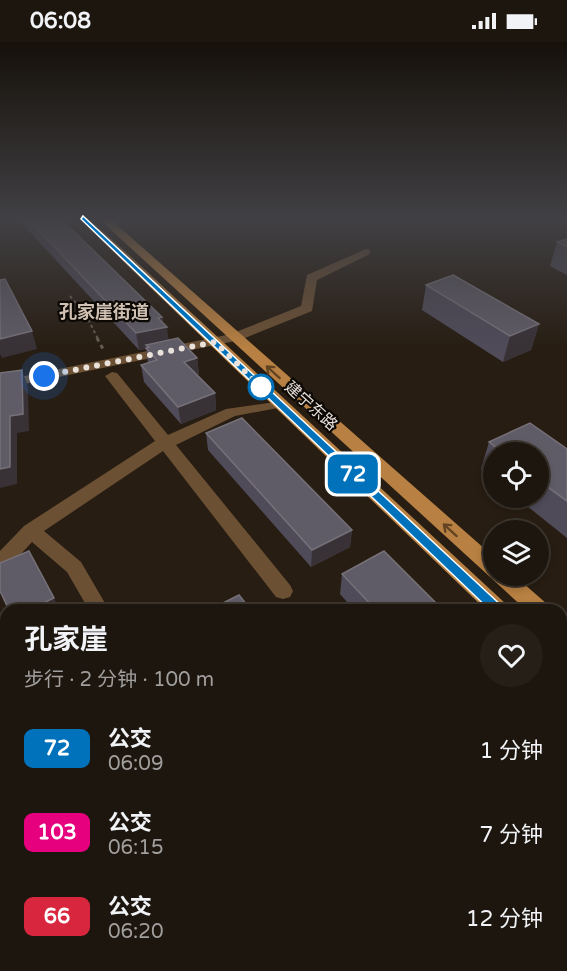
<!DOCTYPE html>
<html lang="zh">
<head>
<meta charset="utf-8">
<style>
	:root { --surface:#1d160e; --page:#251f17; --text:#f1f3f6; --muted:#a09f9e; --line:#3b352e }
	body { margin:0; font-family:"Varela Round","Noto Sans SC",sans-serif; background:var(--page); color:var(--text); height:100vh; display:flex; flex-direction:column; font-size:22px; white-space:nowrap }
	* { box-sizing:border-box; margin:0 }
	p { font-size:20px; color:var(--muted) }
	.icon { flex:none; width:33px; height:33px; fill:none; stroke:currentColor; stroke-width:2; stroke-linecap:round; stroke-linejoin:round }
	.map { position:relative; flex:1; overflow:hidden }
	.sheet { position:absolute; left:0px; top:562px; width:567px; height:368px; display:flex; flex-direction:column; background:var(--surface); border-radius:18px 18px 0 0; box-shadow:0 3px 9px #0003,0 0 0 2px var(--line) }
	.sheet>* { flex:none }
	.badge { padding:0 12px; border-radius:9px; font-size:21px; line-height:39px }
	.tools { position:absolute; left:483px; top:400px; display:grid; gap:12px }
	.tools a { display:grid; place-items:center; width:66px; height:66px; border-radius:50%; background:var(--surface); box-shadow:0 3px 9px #0003,0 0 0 2px var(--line); font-size:30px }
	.you { position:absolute; width:30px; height:30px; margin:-15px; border:4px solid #fff; border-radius:50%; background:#1a73e8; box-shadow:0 0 0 9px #1a73e833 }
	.map>.badge { position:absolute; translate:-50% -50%; box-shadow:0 0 0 3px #fff }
	.round { display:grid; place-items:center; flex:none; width:63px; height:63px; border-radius:32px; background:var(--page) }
	.summary { display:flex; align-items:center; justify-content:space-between; height:102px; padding:0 24px }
	h1 { font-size:28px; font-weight:700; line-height:45px }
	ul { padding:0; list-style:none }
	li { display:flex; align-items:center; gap:18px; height:84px; padding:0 24px }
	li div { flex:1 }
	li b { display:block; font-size:22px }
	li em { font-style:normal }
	li .badge { min-width:66px; font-weight:700; text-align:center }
	.status { display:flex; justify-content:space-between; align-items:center; height:42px; padding:0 30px; background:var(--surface); direction:ltr }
	.status svg { height:16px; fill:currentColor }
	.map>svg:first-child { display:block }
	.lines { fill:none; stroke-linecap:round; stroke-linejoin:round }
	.path-far1 { stroke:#655c52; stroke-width:2; stroke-dasharray:3 3; stroke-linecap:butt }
	.path { stroke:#655c52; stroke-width:3; stroke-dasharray:4 4; stroke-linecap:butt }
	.minor { fill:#6b5034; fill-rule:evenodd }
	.major { fill:#b88042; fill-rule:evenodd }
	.wall { fill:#504b59 }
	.shaded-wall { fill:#383237 }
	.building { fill:#605c67; stroke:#767179; stroke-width:1.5 }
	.oneway { stroke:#624423 }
	.line { fill:#0072bc; stroke:#fff; stroke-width:1.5 }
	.walk { stroke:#e9e2db; stroke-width:6; stroke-dasharray:0 10.8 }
	.stop-dot { fill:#fff; stroke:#0072bc; stroke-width:3 }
	.labels { text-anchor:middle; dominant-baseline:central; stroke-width:4.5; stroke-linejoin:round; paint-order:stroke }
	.street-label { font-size:16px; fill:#e9e2db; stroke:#0c0804 }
	.far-district-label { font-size:18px; font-weight:bold; fill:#d0c1b3; stroke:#0c0804 }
</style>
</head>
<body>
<div class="status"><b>06:08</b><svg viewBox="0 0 49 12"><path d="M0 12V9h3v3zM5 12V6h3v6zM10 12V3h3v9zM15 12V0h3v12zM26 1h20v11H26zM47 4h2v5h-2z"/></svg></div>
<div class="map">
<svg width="567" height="929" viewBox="0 0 567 929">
	<rect width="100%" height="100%" fill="#271d12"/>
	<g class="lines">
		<path class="path-far1" d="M70 254 87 275 98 297"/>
		<path class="path" d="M97 296 103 307"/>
		<path class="minor" d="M112 176H127L108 183 103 180Z
			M366 207 370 208V212L317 238 312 269 240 298 0 347V339L231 292 301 264 307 233Z
			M112 330 117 331 168 393 226 367 283 359 286 362 283 365 235 374 176 403 290 543 293 549 290 555 283 557 276 555 163 409 44 489 81 520 109 568H89L67 530 32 500 7 527 0 530V509L24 484 155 399 105 334Z"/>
		<path class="major" d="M78 176H89L506 562 509 568H486Z
			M98 176H109L494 515V534H515L547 562 550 568H526Z
			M561 579 567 581V602L561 600Z
			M561 617 567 619V642L561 640Z"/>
	</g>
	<path class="wall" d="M17 176H60L162 275 163 281 169 298 197 316 199 332 197 333 215 351 216 368 181 382 144 340 141 323 148 321 146 307 139 308Z
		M567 197V233L550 224 557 200Z
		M426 243 539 282 531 308 503 320 422 268Z
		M206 391 352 488 350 505 311 525 208 408Z
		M489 400 567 407V496L517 456H538V411H494V437L481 427Z
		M342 532 443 568H354L340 552Z
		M561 686 567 692V854L561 847V810L565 806 561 802Z
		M405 924H521L525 929H408Z"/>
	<path class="shaded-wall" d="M162 275 164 285H167L169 302 146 303 147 307 139 308 136 291 158 276Z
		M539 282 531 308 503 320 510 294Z
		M32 289 37 307 2 316 0 312V297Z
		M197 316 199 332 186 337 184 320Z
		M22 328 28 345 29 389 17 391V442L0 446V427L10 374Z
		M215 351 216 368 181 382 178 365Z
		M352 488 350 505 311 525 312 508Z
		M54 556 59 568H40L37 564Z"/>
	<path class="building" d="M27 176H60L162 275 158 276 167 285 136 291Z
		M567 197V205L557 200Z
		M453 233 539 282 510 294 426 243Z
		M5 237 32 289 0 297V238Z
		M178 296 197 316 184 320 215 351 178 365 141 323 157 318 146 306 149 305 146 303Z
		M22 328 23 372 10 374V425L0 427V331Z
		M242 376 352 488 312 508 206 391Z
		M530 381 567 407V459L538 438V411H503L489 400Z
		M29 509 54 556 37 564 40 568H9L0 549V521Z
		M384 509 443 568H376L342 532Z
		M239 553 251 568H209Z
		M6 577V656L0 641V580Z
		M561 686 567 692V778L561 771Z
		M567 804V823L561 816V810Z
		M139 924H233L235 929H141Z
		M418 924H521L525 929H422Z"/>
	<defs><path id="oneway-shaft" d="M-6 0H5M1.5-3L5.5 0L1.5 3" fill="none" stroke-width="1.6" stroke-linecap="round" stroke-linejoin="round" transform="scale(1.5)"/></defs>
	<g class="oneway">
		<use href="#oneway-shaft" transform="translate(273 330) rotate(-138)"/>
		<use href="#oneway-shaft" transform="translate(450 488) rotate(-138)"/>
	</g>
	<linearGradient id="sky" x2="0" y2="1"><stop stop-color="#15100a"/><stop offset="0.58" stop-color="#414044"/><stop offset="1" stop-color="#414044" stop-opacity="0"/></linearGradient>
	<rect width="567" height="306" fill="url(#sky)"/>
	<path class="line" d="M83 174 503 565V572H494L81 177Z"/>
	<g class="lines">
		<path class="walk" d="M44 334 215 300 261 345"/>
	</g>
	<circle class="stop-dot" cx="261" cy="345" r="12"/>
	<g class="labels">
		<g class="street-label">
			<text transform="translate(311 364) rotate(42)">建宁东路</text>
		</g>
		<g class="far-district-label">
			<text x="104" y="270">孔家崖街道</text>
		</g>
	</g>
</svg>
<div class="tools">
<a><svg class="icon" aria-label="locate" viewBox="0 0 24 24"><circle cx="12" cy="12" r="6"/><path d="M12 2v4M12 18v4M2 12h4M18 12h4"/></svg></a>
<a><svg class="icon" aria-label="layers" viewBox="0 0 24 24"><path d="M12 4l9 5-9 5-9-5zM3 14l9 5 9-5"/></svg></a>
</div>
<div class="you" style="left:44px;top:334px"></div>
<b class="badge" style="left:353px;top:432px;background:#0072bc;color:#fff">72</b>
<section class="sheet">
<div class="summary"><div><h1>孔家崖</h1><p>步行 · 2 分钟 · 100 m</p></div><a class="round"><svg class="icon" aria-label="heart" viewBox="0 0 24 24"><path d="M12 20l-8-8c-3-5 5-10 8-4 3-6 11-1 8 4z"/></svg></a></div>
<ul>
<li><span class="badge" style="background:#0072bc;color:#fff">72</span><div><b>公交</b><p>06:09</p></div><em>1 分钟</em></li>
<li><span class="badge" style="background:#e6007e;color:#fff">103</span><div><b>公交</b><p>06:15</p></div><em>7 分钟</em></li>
<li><span class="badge" style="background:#d7263d;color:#fff">66</span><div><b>公交</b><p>06:20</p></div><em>12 分钟</em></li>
</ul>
</section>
</div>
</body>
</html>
